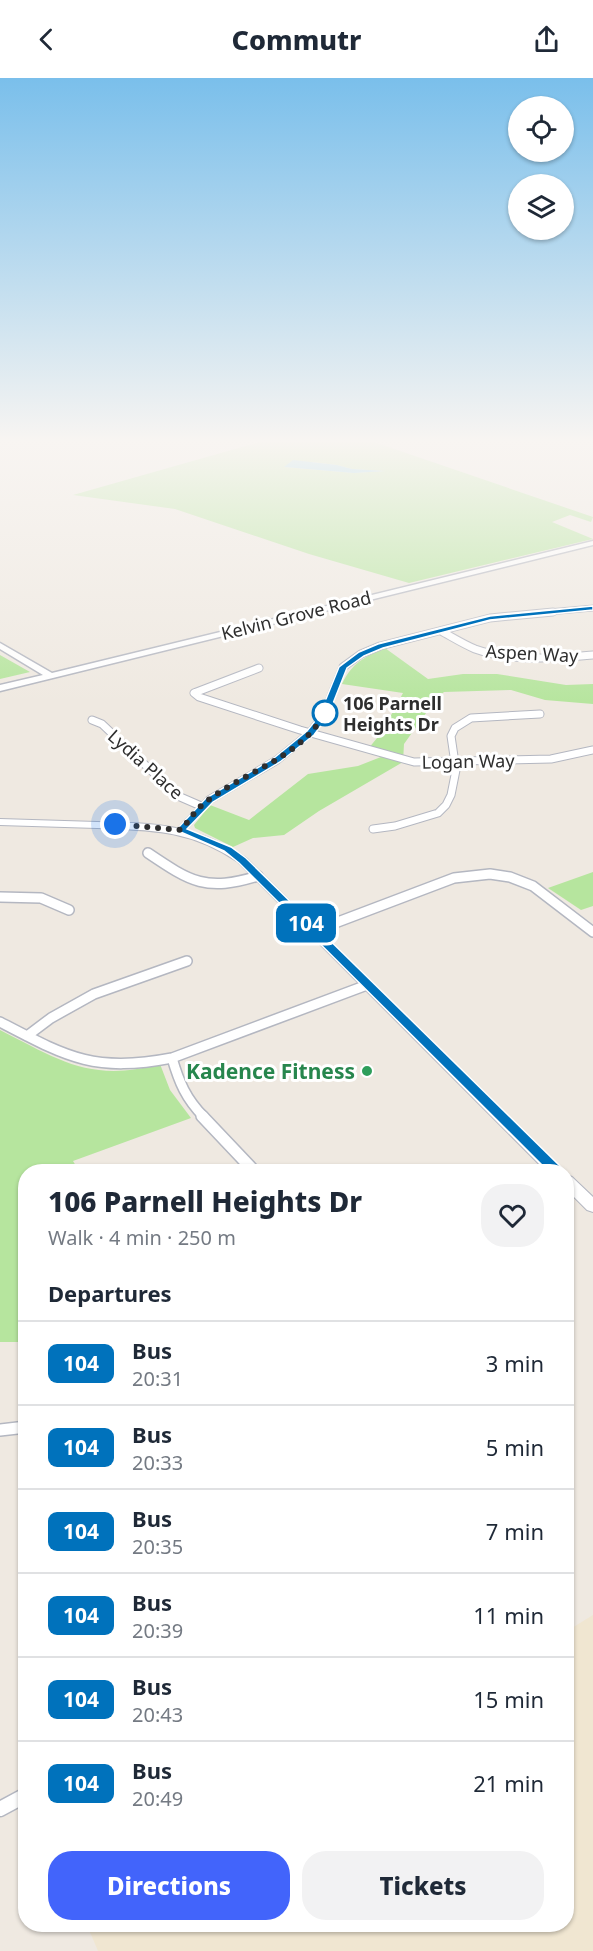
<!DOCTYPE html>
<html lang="en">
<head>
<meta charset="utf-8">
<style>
	:root { --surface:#fff; --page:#f2f2f3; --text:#1f2937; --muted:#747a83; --line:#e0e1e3; --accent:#4264fb }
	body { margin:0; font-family:"Noto Sans",sans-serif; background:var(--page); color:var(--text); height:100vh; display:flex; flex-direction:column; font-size:22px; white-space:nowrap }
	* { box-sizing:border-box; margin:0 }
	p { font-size:20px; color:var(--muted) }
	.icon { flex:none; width:33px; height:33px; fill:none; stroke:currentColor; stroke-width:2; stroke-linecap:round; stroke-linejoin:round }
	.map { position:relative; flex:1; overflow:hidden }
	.drawer { position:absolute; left:18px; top:1086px; width:556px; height:768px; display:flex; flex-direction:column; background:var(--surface); border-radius:24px; box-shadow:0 2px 4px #0004 }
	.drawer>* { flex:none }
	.badge { padding:0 12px; border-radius:9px; font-size:21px; line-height:39px }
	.buttons { position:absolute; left:508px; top:18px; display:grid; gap:12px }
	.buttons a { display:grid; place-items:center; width:66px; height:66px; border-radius:50%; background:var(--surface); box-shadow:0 2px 4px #0004; font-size:30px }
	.you { position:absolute; width:30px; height:30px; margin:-15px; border:4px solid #fff; border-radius:50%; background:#1a73e8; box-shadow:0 0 0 9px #1a73e833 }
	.map>.badge { position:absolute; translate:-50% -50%; box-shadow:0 0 0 3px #fff }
	h2 { padding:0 30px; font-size:22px; line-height:54px }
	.round { display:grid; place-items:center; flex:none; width:63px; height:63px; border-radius:24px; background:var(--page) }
	.headline { display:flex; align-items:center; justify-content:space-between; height:102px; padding:0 30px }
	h1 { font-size:28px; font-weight:800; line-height:45px }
	.action { display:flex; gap:12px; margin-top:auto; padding:12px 30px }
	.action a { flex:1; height:69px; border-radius:24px; background:var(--accent); color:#fff; font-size:24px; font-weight:800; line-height:69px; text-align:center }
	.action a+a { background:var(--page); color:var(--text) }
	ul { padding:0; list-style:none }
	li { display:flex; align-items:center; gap:18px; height:84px; padding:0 30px; border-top:2px solid var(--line) }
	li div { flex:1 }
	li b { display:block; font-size:22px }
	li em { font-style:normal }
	li .badge { min-width:66px; font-weight:700; text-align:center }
	header { display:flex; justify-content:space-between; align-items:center; height:78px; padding:0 30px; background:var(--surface); font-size:27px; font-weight:800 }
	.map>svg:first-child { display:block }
	.education { fill:#f0e6d1 }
	.green { fill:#b6e59e; fill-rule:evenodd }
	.water { fill:#75cff0 }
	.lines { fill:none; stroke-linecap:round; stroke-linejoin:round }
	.minor-far4-casing { stroke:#b4b7c1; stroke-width:7 }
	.minor-far3-casing { stroke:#b4b7c1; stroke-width:9 }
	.minor-far2-casing { stroke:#b4b7c1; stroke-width:12 }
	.minor-far1-casing { stroke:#b4b7c1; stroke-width:14 }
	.minor-casing { stroke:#b4b7c1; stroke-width:17 }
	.tertiary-casing { stroke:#b4b7c1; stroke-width:3 }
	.secondary-casing { stroke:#b4b7c1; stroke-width:2 }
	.minor-far4 { stroke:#fff; stroke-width:5 }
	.minor-far3 { stroke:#fff; stroke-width:7 }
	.minor-far2 { stroke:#fff; stroke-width:9 }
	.minor-far1 { stroke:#fff; stroke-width:11 }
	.minor { stroke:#fff; stroke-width:14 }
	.tertiary { fill:#fff; fill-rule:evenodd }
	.secondary { fill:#fff; fill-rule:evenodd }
	.line { fill:#0072bc; stroke:#fff; stroke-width:1.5 }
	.walk { stroke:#2e2e2e; stroke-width:6; stroke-dasharray:0 10.8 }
	.stop-dot { fill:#fff; stroke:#0072bc; stroke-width:3 }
	.leisure-dot { fill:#2e9e5b; stroke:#fff; stroke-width:2 }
	.labels { text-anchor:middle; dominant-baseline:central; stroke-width:6; stroke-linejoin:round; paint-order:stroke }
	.far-street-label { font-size:18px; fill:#2e2e2e; stroke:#fff }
	.far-stop-label { font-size:18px; font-weight:bold; fill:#2e2e2e; stroke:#fff; text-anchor:start }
	.leisure-label { font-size:21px; font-weight:bold; fill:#27864d; stroke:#fff; text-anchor:end }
</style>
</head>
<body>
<header><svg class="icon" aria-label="back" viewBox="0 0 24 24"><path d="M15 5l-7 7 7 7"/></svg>Commutr<svg class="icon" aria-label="share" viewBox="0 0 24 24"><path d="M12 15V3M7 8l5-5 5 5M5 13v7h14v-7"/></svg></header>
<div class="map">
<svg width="593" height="1873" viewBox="0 0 593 1873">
	<rect width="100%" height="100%" fill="#efe9e1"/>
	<path class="education" d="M593 1537V1873H98L87 1847 567 1846V1553Z"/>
	<path class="green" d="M263 363H371L593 439 591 444 570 437 552 444 593 461 409 505 309 476 175 431 73 417ZM313 384 337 387 352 391 385 393 354 395 284 389Z
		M385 570 428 601 463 596H497L566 607 593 606V626L545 622 511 612 444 614 436 621 404 666 403 684 319 733 284 757 253 760 233 769 195 750 194 747 210 727 249 742 308 696 358 688 386 677 368 671 382 654 403 615 342 606C353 584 363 580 385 570Z
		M0 577 30 594 0 601Z
		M593 794V828L581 832 548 810Z
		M0 952C59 982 91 1005 160 986L170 1012 191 1040 73 1083 79 1093 26 1094 25 1264H0Z"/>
	<path class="water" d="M293 382 337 387 352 391 385 393 354 395 284 389Z"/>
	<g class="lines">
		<g class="minor-far4-casing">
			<path id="minor-far4" d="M537 535 593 530"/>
		</g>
		<g class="minor-far3-casing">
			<path id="minor-far3" d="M441 553C452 559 463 566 475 571 511 584 555 580 593 577
				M194 615 199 619 300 652 414 684 551 681 593 672
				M194 615 259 590
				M92 642 102 646 178 718 201 728
				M373 751 395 748 438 735 446 727 451 717 456 692 451 658 455 650 471 640 540 636
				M181 752 209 722 277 682 310 655 323 638 343 589 361 576 380 568 490 540 553 534"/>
		</g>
		<g class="minor-far2-casing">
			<path id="minor-far2" d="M148 775C191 804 206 814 258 798
				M0 819 41 820 69 832
				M314 853 454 800 490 796 510 799 533 808 593 854
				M0 944C67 979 94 995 172 980L367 907
				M27 958 51 940 94 916 187 883
				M172 980C179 1004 186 1021 204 1039"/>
		</g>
		<g class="minor-far1-casing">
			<path id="minor-far1" d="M202 1038 255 1094
				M0 1352 26 1349"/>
		</g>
		<g class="minor-casing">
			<path id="minor" d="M0 1731 26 1717"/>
		</g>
		<g class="tertiary-casing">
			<path id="tertiary" d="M593 463V467L0 613V607L43 597 0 571V565L52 595Z"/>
		</g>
		<g class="secondary-casing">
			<path id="secondary" d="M0 741C32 742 64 743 97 744 154 745 197 746 246 780L564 1094H547L238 784C191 752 152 752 97 750 65 749 32 748 0 747Z
				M567 1097 572 1099 593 1119V1134L587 1132 567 1112Z"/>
		</g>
		<use href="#minor-far4" class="minor-far4"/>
		<use href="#minor-far3" class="minor-far3"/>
		<use href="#minor-far2" class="minor-far2"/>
		<use href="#minor-far1" class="minor-far1"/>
		<use href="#minor" class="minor"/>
		<use href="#tertiary" class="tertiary"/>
		<use href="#secondary" class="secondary"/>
	</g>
	<linearGradient id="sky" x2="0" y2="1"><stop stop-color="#7abfeb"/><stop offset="0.58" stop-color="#f8f5f2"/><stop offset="1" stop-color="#f8f5f2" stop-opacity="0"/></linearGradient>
	<rect width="593" height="626" fill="url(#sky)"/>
	<path class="line" d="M593 528V532L490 542 383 570 364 578 347 590 328 638 314 657 280 684 213 724 187 751 231 769 246 780 562 1090 564 1094 557 1098 552 1097 239 785 224 773 176 752 206 720 274 680 307 653 319 638 339 589 359 574 378 566 490 538Z"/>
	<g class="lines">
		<path class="walk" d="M115 746 181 752C188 744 194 734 202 727 241 694 299 682 325 635"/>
	</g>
	<circle class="stop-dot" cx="325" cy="635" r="12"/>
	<circle class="leisure-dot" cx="367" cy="993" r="6"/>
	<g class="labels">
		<g class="far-street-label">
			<text transform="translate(296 537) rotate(-14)">Kelvin Grove Road</text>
			<text transform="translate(532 575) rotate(3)">Aspen Way</text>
			<text transform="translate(468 683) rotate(-1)">Logan Way</text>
			<text transform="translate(146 686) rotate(42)">Lydia Place</text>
		</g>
		<g class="far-stop-label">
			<text x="343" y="625">106 Parnell<tspan x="343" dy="21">Heights Dr</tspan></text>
		</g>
		<g class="leisure-label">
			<text x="355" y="993">Kadence Fitness</text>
		</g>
	</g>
</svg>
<div class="buttons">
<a><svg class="icon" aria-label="locate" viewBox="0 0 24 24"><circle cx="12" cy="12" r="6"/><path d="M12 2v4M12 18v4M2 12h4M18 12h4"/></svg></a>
<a><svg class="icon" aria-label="layers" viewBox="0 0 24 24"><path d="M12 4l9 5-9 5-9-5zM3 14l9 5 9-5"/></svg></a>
</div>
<div class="you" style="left:115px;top:746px"></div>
<b class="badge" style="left:306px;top:845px;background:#0072bc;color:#fff">104</b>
<section class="drawer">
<div class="headline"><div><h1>106 Parnell Heights Dr</h1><p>Walk · 4 min · 250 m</p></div><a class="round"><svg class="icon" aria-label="heart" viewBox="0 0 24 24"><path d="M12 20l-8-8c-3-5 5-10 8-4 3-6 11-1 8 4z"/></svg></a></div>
<h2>Departures</h2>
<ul>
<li><span class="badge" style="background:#0072bc;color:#fff">104</span><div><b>Bus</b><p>20:31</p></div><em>3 min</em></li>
<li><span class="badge" style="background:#0072bc;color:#fff">104</span><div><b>Bus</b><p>20:33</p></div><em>5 min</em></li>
<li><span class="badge" style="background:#0072bc;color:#fff">104</span><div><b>Bus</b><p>20:35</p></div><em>7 min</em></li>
<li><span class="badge" style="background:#0072bc;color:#fff">104</span><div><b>Bus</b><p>20:39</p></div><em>11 min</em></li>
<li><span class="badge" style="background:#0072bc;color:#fff">104</span><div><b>Bus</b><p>20:43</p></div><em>15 min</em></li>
<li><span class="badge" style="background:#0072bc;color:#fff">104</span><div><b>Bus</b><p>20:49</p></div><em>21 min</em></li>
</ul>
<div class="action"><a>Directions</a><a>Tickets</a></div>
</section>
</div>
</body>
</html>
